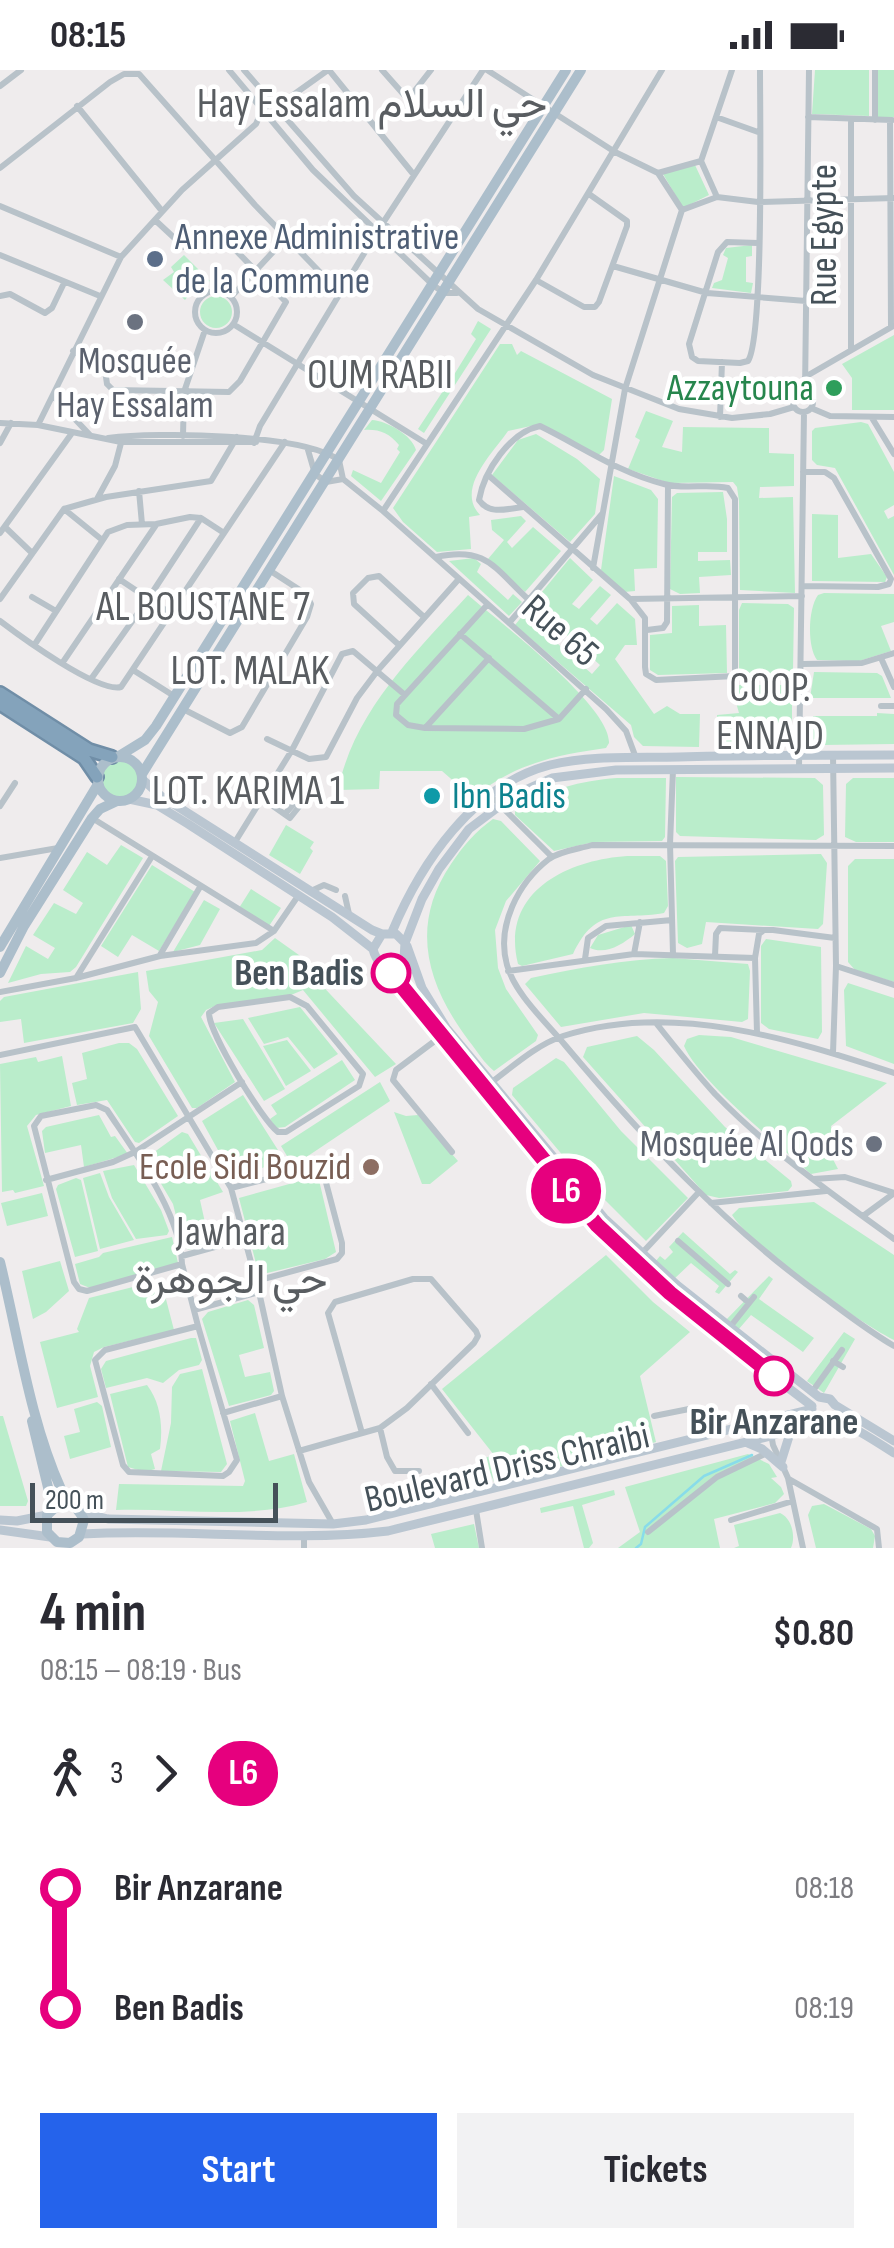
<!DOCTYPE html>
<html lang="en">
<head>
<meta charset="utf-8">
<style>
	:root { --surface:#fff; --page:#f2f2f3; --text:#2b2b33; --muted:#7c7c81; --accent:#2563eb }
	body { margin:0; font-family:"Sofia Sans Condensed",Vazirmatn,sans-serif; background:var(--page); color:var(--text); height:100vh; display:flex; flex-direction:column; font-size:38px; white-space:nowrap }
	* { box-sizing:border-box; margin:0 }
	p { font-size:32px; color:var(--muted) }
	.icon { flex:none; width:55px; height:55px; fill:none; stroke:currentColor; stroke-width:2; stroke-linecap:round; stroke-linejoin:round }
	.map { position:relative; height:1478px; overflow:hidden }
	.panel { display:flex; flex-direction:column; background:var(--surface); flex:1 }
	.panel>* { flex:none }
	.badge { padding:0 20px; border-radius:32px; font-size:35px; line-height:65px }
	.scale { position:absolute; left:30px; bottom:25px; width:248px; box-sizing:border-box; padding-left:10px; border:5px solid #455159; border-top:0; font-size:28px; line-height:35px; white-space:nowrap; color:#455159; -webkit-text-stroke:8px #fff; paint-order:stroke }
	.map>.badge { position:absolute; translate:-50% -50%; box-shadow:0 0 0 5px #fff }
	.legs { display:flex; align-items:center; gap:15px; height:110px; padding:0 40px; font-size:32px }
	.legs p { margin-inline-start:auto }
	.overview { display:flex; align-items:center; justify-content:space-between; height:170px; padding:0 40px }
	h1 { font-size:55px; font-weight:700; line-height:75px }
	.action { display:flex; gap:20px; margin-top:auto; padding:20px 40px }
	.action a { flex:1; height:115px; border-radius:0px; background:var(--accent); color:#fff; font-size:40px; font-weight:700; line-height:115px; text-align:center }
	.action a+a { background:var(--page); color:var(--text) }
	ul { padding:0 40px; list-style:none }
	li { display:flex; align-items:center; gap:35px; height:120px; font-size:38px }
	li i { display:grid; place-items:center; width:15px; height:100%; margin:0 12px; background:currentColor }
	li i::after { content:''; width:25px; height:25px; margin:-12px; border:8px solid; border-radius:50%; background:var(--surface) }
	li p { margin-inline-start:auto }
	li:first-child i { background:linear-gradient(#0000 50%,currentColor 0) }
	li:last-child i { background:linear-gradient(currentColor 50%,#0000 0) }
	.status { display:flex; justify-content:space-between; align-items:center; height:70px; padding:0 50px; background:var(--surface); direction:ltr }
	.status svg { height:28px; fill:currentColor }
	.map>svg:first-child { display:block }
	.green { fill:#baedcb }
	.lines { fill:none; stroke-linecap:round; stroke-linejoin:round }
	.stream { stroke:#88dcea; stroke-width:2.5 }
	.highway-casing { stroke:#708ea7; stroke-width:16 }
	.street { stroke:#b8c2c9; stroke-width:6 }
	.secondary { stroke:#bac6d1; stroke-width:9 }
	.primary { stroke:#acbecb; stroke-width:10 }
	.highway { stroke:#84a3bb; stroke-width:11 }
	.line-1-casing { stroke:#fff; stroke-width:22 }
	.line-1 { stroke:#e6007e; stroke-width:15 }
	.service-dot { fill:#5c6f8a; stroke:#fff; stroke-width:4 }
	.worship-dot { fill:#6b7280; stroke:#fff; stroke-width:4 }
	.leisure-dot { fill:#2e9e5b; stroke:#fff; stroke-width:4 }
	.culture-dot { fill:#0f9aa8; stroke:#fff; stroke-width:4 }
	.stop-1-dot { fill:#fff; stroke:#e6007e; stroke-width:5 }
	.education-dot { fill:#8d6e63; stroke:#fff; stroke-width:4 }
	.labels { text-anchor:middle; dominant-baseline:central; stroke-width:9; stroke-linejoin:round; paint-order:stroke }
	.street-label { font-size:38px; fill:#455159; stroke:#fff }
	.service-label { font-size:38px; fill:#4e5e75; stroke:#fff; text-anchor:start }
	.worship-label { font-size:38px; fill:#5b616d; stroke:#fff }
	.leisure-label { font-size:38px; fill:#27864d; stroke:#fff; text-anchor:end }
	.culture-label { font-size:38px; fill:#0d838f; stroke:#fff; text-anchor:start }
	.stop-label { font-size:38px; font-weight:bold; fill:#455159; stroke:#fff; text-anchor:end }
	.education-label { font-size:38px; fill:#785e54; stroke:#fff; text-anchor:end }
	.quarter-label { font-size:42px; fill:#595d61; stroke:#fff }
</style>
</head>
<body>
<div class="status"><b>08:15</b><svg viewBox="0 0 49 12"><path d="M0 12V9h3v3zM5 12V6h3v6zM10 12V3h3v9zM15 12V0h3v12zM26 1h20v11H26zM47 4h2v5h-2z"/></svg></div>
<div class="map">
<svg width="894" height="1478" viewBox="0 0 894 1478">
	<rect width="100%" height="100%" fill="#efeced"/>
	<path class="green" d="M815 0H869V46L812 44Z
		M877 0H894V47H877Z
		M695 95 709 125 683 138 663 104Z
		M752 175V186L746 187V212L753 213 751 223 712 218 714 213 722 210 728 188 723 185 726 178Z
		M184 185 210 211 196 216 185 230 163 210 174 202 171 197Z
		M200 242a16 16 0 1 1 32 0a16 16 0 1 1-32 0Z
		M478 251 491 259 424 363 418 359 443 321 439 317 447 305 452 308 476 269 471 264Z
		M894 265V340H852V308L842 294Z
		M500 274H512L517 285 521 281 612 329 604 380 599 385 540 354 508 361C493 383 455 419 480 445L469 447 471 479 437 482 403 452 393 438Z
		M646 341 673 351 662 377 682 382 683 357 769 358V383L794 384V416L760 417 759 428 793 427 795 523 740 520 739 431 737 417 733 412 669 413 628 399 640 370 635 367Z
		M372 350C387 351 412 365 416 380L381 431 351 406 353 400 381 413 400 382 397 379 399 375C389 363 379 359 364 360Z
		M861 352 868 354 894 402V435L884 441 888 449 894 446V505L835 398 817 395 812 390V361L815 358Z
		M536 364 577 389 600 409 595 444 570 472 492 405 518 370Z
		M614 406 651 420 658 429 657 498 634 499 635 521 624 522 601 500Z
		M723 422 727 449V482H698V491L730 490 731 505 699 507 700 523 680 524 670 519 672 427 677 423Z
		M812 444 838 445V488L871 484 887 507 885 512 812 511Z
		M521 446 526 451 507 472 512 478 533 457 561 481 525 522 488 489 504 470 492 460 491 450Z
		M474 488 481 494 477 502 508 530 513 524 522 532 509 546 449 491Z
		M570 488 593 510 572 534 579 539 600 516 611 525 590 549 597 555 617 533 635 549 637 575H625L615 589 654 644 667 636 680 644H700L699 677 643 676 634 667 631 655 515 555 524 544 592 604 600 595 532 534Z
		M824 523 894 524V552L881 556 891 581 859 591 817 590C807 576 808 539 818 525Z
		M468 525C498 551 611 636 609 673L606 678C556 685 513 694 473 728L442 701H380L379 719 338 720C354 641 415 583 468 525Z
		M742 533 788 534 794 538 793 601 790 605 739 604V540Z
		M699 535V556L726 555 727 603 658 605 650 600V565L672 563V536Z
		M814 602 877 603 882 606 891 628H810Z
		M731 615H792V670L718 674 717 645 739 643Z
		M877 643 894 644V674L823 675 813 669V646H877Z
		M102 709a18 18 0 1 1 36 0a18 18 0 1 1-36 0Z
		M676 707 815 708 823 715 824 765 816 770 680 766 676 762Z
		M617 708H666L665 767 662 771 594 772 554 781 515 745V739C547 719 581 711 617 708Z
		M853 708H894V772H856L845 767 846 714Z
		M493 749 501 751 540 791 506 831 495 860 498 898 506 919 538 965 536 971 494 1001C484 993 477 981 469 971 427 915 409 856 451 794 463 776 476 761 493 749Z
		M286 755 314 772 310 778 313 781 300 804 269 785Z
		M121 775 143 788 76 897 70 902 41 904 8 913 26 876 48 889 55 878 33 865 54 833 76 844 83 833 63 820 87 782 107 795Z
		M821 784 827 793 823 854 818 859 706 852 702 874 687 878 678 873 675 791 678 787Z
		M627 786H660L666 791 668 836 664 843C619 851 597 834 573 884L522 896 518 894C500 822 567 790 627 786Z
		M855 789H894V912L855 900 848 892V796Z
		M152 795 195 822 159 881 132 865 118 887 101 876Z
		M251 819 281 838 269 856 239 838Z
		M204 830 220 839 200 875 173 882Z
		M631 855 635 864C622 875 605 885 590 878L598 865Z
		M275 868 320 900 314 907 396 994 375 1007 303 920 291 925 215 936 206 940 201 947 235 1012 197 1038H192L149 966 158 932 149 921 146 901 262 880Z
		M766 869 821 877 822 962 818 969 769 959 761 953V876Z
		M673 888 748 894 750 901 748 949 742 952 644 943 561 957 525 914 531 908C579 898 624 889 673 888Z
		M138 902 141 939 133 953 24 973 21 949 0 952V931L4 927Z
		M848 913 894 928V994L846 976 844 920Z
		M300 937 338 984 314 999 288 967 264 974 248 948Z
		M243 949 285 1019 264 1031 214 953Z
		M699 965 731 967 887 1013 831 1056 832 1062 822 1068 838 1099 811 1104C779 1075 700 1012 684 976L687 969Z
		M637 966 654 980 725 1057 791 1111 792 1116 788 1121 719 1128 706 1125 583 987 587 977Z
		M287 970 311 1001 286 1016 263 976Z
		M119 973H129L137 979 178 1046 139 1073 135 1072 107 1030 77 1035 72 1013 87 1009 82 983Z
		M62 986 71 1036 36 1045 27 1056 44 1116 15 1123 13 1120 2 1122 0 994 36 987 38 992Z
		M556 988 564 992 621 1061 688 1128 646 1171 575 1100 512 1025 513 1018Z
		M342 990 355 1010 285 1057 276 1058 270 1049 277 1044 271 1035Z
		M380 1012 390 1031 293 1096 281 1076Z
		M243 1025 283 1088 235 1111 202 1051Z
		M394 1042 406 1046 418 1045 458 1091 430 1114H422Z
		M99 1045 111 1067 115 1066 128 1084 84 1097 81 1075 45 1083 42 1061 46 1057Z
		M182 1062 188 1064 223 1122 200 1130 210 1175 189 1180 184 1177 173 1134 146 1088Z
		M134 1095 161 1140 169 1161 167 1165 136 1169 112 1128 103 1101Z
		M100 1103 109 1127 134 1170 100 1179 83 1108Z
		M318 1106 336 1182 325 1189 259 1205 239 1128Z
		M76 1108 81 1110 98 1181 75 1187 56 1119 58 1115Z
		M42 1123 48 1146 7 1156 1 1133Z
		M814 1132 894 1185V1270C859 1253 751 1176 732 1145L739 1138Z
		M683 1162 730 1204 735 1200 738 1202 719 1224 715 1222 719 1216 691 1193 674 1209 655 1192 660 1186 665 1190 673 1182 669 1177Z
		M172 1167 178 1193 90 1218 80 1214 75 1194 99 1187 103 1183Z
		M606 1185 653 1232 690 1262 640 1306 656 1372 646 1375 644 1369 620 1374V1382L602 1386 600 1380 572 1386V1394L494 1412 484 1388 494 1385 442 1319Z
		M60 1191 69 1221 46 1242 33 1249 22 1201Z
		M769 1206 773 1209 759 1229 814 1268 803 1282 751 1245 738 1260 724 1252Z
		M161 1210 174 1260 104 1277 94 1282 90 1296 98 1327 57 1338 40 1272 79 1262 77 1259 89 1228Z
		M248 1230 254 1235 264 1278 239 1285 245 1307 270 1302 274 1321 271 1325 229 1336 202 1249 208 1242Z
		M844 1262 855 1269 824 1323 807 1311Z
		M191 1268H196L202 1290 199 1295 179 1300 163 1313 147 1308 106 1318 101 1299 106 1291Z
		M202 1299 227 1394 221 1402 161 1401 171 1353 172 1317 180 1304Z
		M147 1315C161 1333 163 1357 160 1379L151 1384 155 1399 145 1402 128 1397 110 1324Z
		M97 1332 102 1336 111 1377 70 1389 64 1366 80 1362 74 1339Z
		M255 1343 269 1391 294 1384 307 1432C246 1450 179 1438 116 1440L119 1414 243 1416 245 1411 230 1351Z
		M0 1346H3L28 1431 26 1436H0Z
		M748 1384 769 1394 777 1407 771 1408 781 1417 784 1424 775 1433 714 1449 720 1478H618L640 1462 625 1417Z
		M614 1420 615 1425 582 1435 593 1473 589 1478H584L573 1436 541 1443 540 1438Z
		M824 1434 871 1459 875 1466 873 1478H816L808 1445 812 1436Z
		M780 1443C792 1448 796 1467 791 1478H734L739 1476 734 1455Z
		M474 1454 479 1478H435L431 1464Z"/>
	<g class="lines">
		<path class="stream" d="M636 1478 641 1474 645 1457 704 1406 752 1385"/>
		<g class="highway-casing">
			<path id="highway" d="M0 623 89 680 112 687
				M0 634 84 688 97 707"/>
		</g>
		<path class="street" d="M229 0 313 100 433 215 444 223H457
			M244 0 354 126 478 239 593 305 679 339 732 348 770 344 794 337
			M329 0 414 105
			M382 0 405 26 413 23 431 0
			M487 0 615 82 658 103 682 140 717 127
			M0 16 21 0
			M77 36 162 141
			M716 47 758 62
			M808 47 892 50
			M851 50V280
			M875 50V0
			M890 50 891 257
			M701 91 732 0
			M0 98 110 12 124 4H139L255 135 340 223
			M658 103 701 91 717 127 758 132 894 128
			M0 136 121 187
			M758 173 727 172 718 182 689 274 692 287 698 291 740 293 748 291C764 267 760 44 760 0
			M0 185 100 226
			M613 196 707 223 806 231
			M536 210 584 237H595L599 232 627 156V151L589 124
			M195 242a21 21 0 1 1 42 0a21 21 0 1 1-42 0Z
			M0 226 10 224 45 243 52 238 64 213
			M231 227 286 168
			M233 254 427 374
			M73 281 105 300 107 314 113 320 229 322 240 311 286 232 221 165 209 161 184 177 155 150
			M805 307 893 256
			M805 321 809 0
			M793 332a10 10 0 1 1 20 0a10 10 0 1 1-20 0Z
			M54 327 90 365
			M811 338 830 346 894 347
			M720 347 722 292
			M872 348 894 384
			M0 353 38 355 121 372H256
			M38 355 121 187 182 120 256 54 262 40 271 33 286 30 328 0
			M183 366 184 322 205 260
			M108 368C158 362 300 363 339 390L343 409 383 441 606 639 626 661 636 688
			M0 373 11 353
			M254 373 260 356 377 162 483 0
			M308 380 315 404 326 412 343 409
			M488 405 630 529 802 526
			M139 421 142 454
			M97 429 115 396 121 373
			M523 437C506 439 489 445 479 430 484 401 510 362 540 356 581 376 619 403 664 414 685 420 707 413 728 418L735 429V606
			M64 439 101 469
			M383 441 536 210 662 0
			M5 457 32 483
			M0 463 72 363
			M436 487C487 476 494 498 529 530
			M593 498 625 319 682 140
			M119 509 170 543
			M803 516 878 517 889 514 891 509 834 408 825 402H803
			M32 527 56 541
			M0 529 64 439 106 427 211 411 237 367
			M631 530 645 548V597L646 604 656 610 735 606 803 607
			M487 535 397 634 396 645 408 655 425 658 524 659 559 649
			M0 551C21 567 98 623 121 617L285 372
			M509 553 602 444
			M647 560 663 558 667 552 668 415
			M460 564 559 649 586 619
			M35 574 108 462 127 455 156 454 190 447 201 448 224 463
			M399 575 354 534 353 523 368 508 379 506 424 547
			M881 588 894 617
			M63 592 156 455
			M802 594 862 593 894 583
			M133 600 174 626
			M91 609 148 529 201 448
			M881 636H894
			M183 639 230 663 242 657 307 547 311 534 306 524 269 500
			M426 657 489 588
			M267 669 309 689 326 687 357 628 378 600 458 510
			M833 685 836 896 833 983
			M799 698 804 342
			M673 700 670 774 673 884
			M490 725 552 787
			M263 729 290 748 302 733 296 731 285 744
			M0 736 15 713
			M92 748 274 861
			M235 772 292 680 342 584 353 581 405 625
			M894 776 592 775C579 779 560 781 549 789 518 813 496 856 507 895 515 924 546 952 565 975 643 1068 726 1157 825 1228 848 1245 870 1262 894 1276
			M0 788 58 778
			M311 821 324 815 336 820
			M345 826 349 844
			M634 884 640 852
			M160 885 200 817
			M715 886 716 864 720 858 763 860
			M585 889 588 868 606 856 672 850
			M836 896 894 915
			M508 901 634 884 755 888
			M76 908 151 788
			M0 922 76 908 160 886 256 873 274 861 298 826
			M290 927 307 936 363 1004 359 1016 286 1062H278C262 1050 209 963 209 943L218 937Z
			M656 953C675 977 694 1001 715 1024 768 1079 832 1124 894 1169
			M757 963 755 888 759 864 764 860H773L835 868
			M440 967 396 1000 393 1010 452 1082
			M0 985 135 957 231 1118 259 1222 282 1326 309 1412 333 1454
			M492 1012C513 996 538 974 563 966 672 931 790 969 894 1003
			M96 1035 107 1040C134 1081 181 1144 182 1194L87 1221 79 1219 74 1212 34 1056 41 1046Z
			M813 1109 845 1107 894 1123
			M46 1110 113 1092 135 1082 242 1012
			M231 1118 311 1098 324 1105 342 1173V1183L337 1189 256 1211
			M711 1133 826 1121
			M863 1146 893 1124
			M678 1171 728 1214
			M642 1183 699 1122
			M182 1186 244 1169
			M182 1194 198 1256
			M741 1226 749 1233
			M194 1240 259 1222
			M198 1256 237 1390 229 1402 223 1406 129 1402 123 1395 95 1290 105 1280Z
			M730 1257 754 1227
			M833 1291 843 1297
			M431 1314 468 1363
			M812 1322 842 1280
			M223 1343 282 1326
			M654 1346 689 1339 724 1361
			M769 1352 773 1375 788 1408 803 1478
			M380 1358 387 1387 395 1401H419
			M299 1381 380 1358 407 1338 474 1273 478 1266 476 1261 431 1209H413L335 1232 328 1243 362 1363
			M789 1409 877 1459 879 1478
			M476 1440 482 1478
			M731 1450 793 1431
			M648 1462 717 1407 767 1383
			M304 1465V1478"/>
		<path class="secondary" d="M142 709 161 726 372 860 382 864H396L405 873
			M129 729 157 735 188 754 332 847 373 879
			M392 862C421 793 473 715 550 695 592 685 636 688 679 687 751 685 822 685 894 685
			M382 864 373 879C377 898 403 915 415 932 470 1007 532 1088 597 1155 662 1222 738 1280 812 1336
			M407 876 422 918 447 959 604 1148 677 1215 819 1327 830 1329 835 1335 894 1371
			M383 894 393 896 404 889 405 873 422 829 439 799 469 759 514 725 552 708 616 700 894 698
			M748 1373 762 1379 783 1397
			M781 1392 791 1360
			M80 1442 108 1449 333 1454 366 1450 812 1339
			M0 1450 17 1451 47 1445
			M0 1460 50 1467
			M82 1464C184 1458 287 1473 388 1461L771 1366 821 1349C845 1349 873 1370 894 1383"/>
		<path class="primary" d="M119 686 145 670 156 656 566 0
			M98 709a22 22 0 1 1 44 0a22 22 0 1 1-44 0Z
			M142 704 581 0
			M0 877 98 714
			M0 903 24 856 92 748 100 739 117 731
			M0 1192C18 1265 30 1351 61 1419 67 1431 79 1438 84 1450L79 1467 70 1473 57 1472 47 1462V1445L58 1435 73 1436
			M32 1351 53 1438"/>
		<use href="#highway" class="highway"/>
	</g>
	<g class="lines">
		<g class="line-1-casing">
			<path id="line-1" d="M391 903 597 1155 670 1223 774 1306"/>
		</g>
		<use href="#line-1" class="line-1"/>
	</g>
	<circle class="service-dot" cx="155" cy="189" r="10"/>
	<g class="worship-dot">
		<circle cx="135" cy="252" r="10"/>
		<circle cx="874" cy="1074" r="10"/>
	</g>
	<circle class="leisure-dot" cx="834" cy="318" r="10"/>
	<circle class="culture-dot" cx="432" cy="726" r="10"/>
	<g class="stop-1-dot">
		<circle cx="391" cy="903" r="18"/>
		<circle cx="774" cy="1306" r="18"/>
	</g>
	<circle class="education-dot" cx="371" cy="1097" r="10"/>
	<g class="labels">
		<g class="street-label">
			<text transform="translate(824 165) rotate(-90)">Rue Egypte</text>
			<text transform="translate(560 561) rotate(41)">Rue 65</text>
			<text transform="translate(507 1398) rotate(-13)">Boulevard Driss Chraibi</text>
		</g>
		<g class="service-label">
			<text x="175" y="167">Annexe Administrative<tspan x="175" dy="44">de la Commune</tspan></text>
		</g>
		<g class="worship-label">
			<text x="135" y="291">Mosquée<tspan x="135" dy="44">Hay Essalam</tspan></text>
			<text x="854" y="1074" text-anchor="end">Mosquée Al Qods</text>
		</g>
		<g class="leisure-label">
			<text x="814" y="318">Azzaytouna</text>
		</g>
		<g class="culture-label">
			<text x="452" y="726">Ibn Badis</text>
		</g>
		<g class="stop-label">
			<text x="364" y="903">Ben Badis</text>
			<text x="774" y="1352" text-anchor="middle">Bir Anzarane</text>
		</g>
		<g class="education-label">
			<text x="351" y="1097">Ecole Sidi Bouzid</text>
		</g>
		<g class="quarter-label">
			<text x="372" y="34">Hay Essalam حي السلام</text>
			<text x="380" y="305">OUM RABII</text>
			<text x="203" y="537">AL BOUSTANE 7</text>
			<text x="250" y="601">LOT. MALAK</text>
			<text x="770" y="618">COOP.<tspan x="770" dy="48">ENNAJD</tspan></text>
			<text x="248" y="721">LOT. KARIMA 1</text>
			<text x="231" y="1162">Jawhara<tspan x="231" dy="48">حي الجوهرة</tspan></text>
		</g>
	</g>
</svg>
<div class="scale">200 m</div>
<b class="badge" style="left:566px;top:1121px;background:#e6007e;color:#fff">L6</b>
</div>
<section class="panel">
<div class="overview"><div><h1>4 min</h1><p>08:15 – 08:19 · Bus</p></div><b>$0.80</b></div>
<div class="legs"><svg class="icon" aria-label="walk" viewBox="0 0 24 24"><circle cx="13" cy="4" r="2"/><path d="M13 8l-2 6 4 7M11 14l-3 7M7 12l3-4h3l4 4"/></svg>3<svg class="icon" aria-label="forward" viewBox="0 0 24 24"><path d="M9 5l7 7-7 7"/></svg><b class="badge" style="background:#e6007e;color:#fff">L6</b></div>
<ul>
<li><i style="color:#e6007e"></i><b>Bir Anzarane</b><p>08:18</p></li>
<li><i style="color:#e6007e"></i><b>Ben Badis</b><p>08:19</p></li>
</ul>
<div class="action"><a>Start</a><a>Tickets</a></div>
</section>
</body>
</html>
